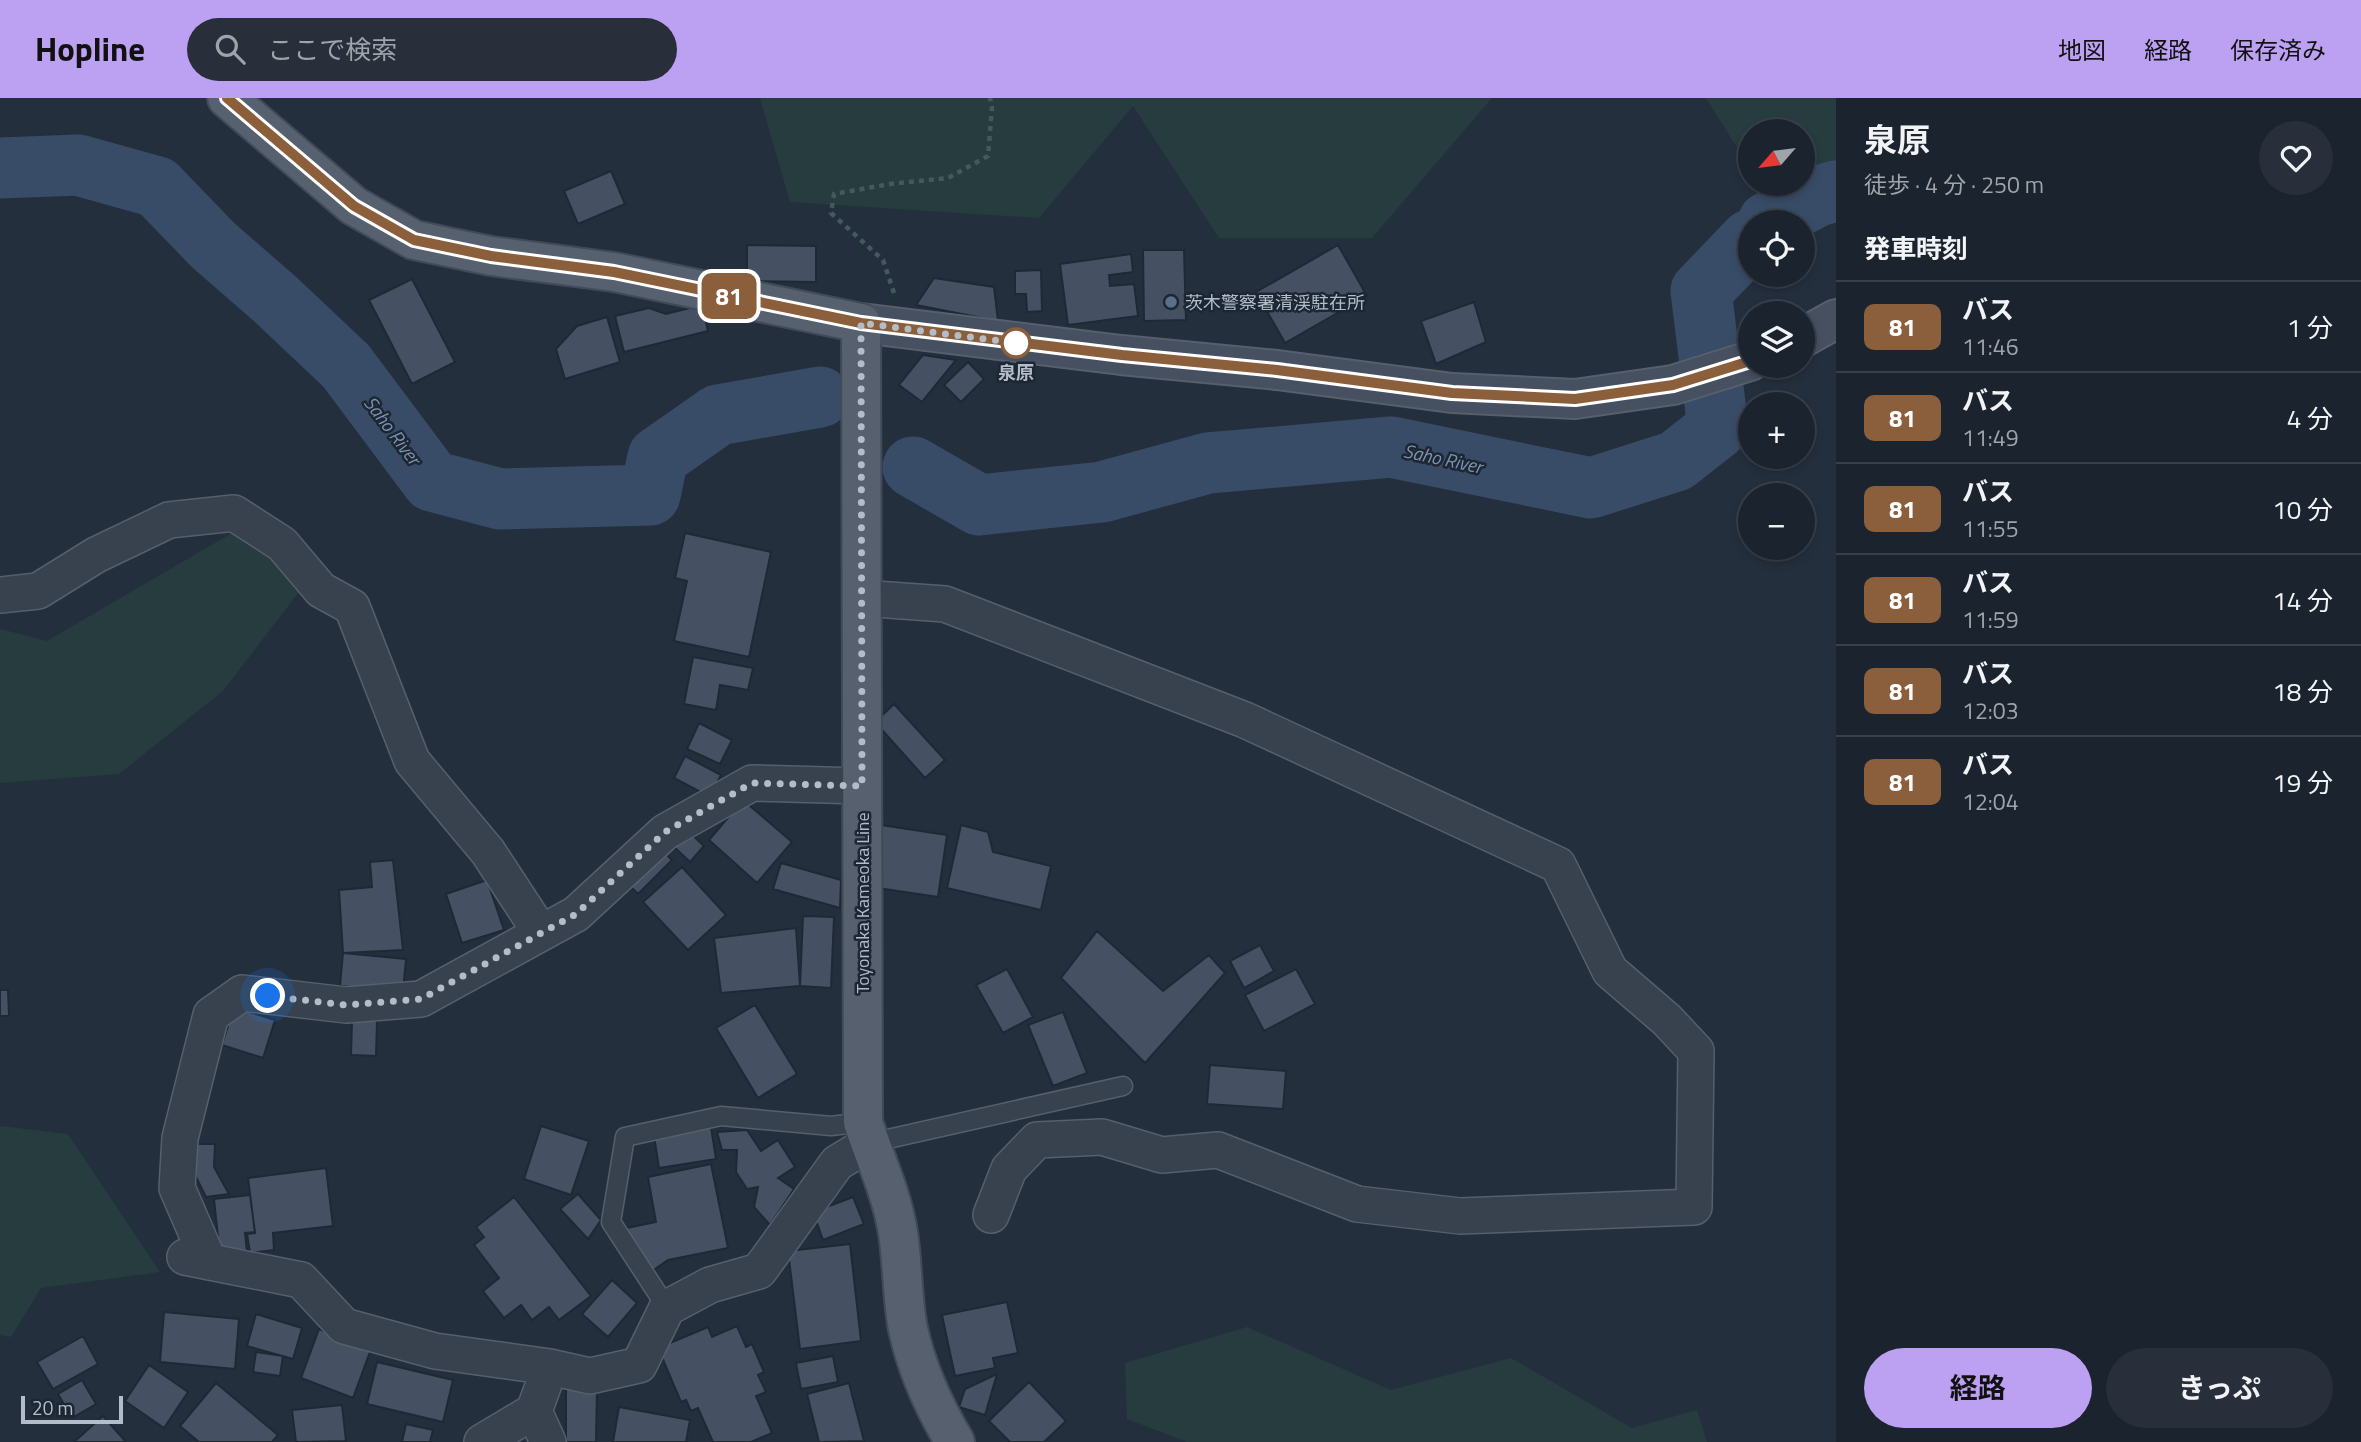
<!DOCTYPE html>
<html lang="ja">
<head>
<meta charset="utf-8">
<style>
	:root { --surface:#1b232e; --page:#282f3a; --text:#f1f3f6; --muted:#a0a4aa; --line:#39404a; --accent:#bca0f2 }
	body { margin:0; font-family:"Titillium Web","Noto Sans JP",sans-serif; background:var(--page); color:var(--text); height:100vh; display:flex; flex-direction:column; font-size:26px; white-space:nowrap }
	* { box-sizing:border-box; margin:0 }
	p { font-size:23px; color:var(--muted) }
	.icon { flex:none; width:38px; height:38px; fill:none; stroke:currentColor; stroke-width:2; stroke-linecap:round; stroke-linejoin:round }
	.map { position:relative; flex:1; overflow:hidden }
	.details { display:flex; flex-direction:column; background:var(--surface); width:525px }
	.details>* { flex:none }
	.badge { padding:0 14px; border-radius:10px; font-size:24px; line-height:46px }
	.needle { width:46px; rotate:242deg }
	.controls { position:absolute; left:1738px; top:21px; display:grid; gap:14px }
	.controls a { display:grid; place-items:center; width:77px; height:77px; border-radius:50%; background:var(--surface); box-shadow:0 4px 10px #0003,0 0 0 2px var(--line); font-size:35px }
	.scale { position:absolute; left:21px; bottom:18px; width:102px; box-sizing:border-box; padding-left:7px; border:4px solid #b4bcc9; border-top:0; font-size:19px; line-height:24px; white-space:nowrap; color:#b4bcc9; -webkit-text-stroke:5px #1d2633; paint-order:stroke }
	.you { position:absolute; width:35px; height:35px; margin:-18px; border:5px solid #fff; border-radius:50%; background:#1a73e8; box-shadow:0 0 0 10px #1a73e833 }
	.map>.badge { position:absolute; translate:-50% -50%; box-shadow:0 0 0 4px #fff }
	h2 { padding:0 28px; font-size:26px; line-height:63px }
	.round { display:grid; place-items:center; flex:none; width:74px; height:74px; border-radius:37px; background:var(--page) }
	.head { display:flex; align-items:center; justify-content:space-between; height:119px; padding:0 28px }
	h1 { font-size:33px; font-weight:700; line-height:52px }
	.button { display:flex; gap:14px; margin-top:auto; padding:14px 28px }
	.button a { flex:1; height:80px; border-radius:42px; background:var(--accent); color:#111; font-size:28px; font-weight:700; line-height:80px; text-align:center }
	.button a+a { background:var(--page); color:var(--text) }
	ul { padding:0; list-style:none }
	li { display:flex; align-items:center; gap:21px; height:91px; padding:0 28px; border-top:2px solid var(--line) }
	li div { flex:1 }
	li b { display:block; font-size:26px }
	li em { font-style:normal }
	li .badge { min-width:77px; font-weight:700; text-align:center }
	header { display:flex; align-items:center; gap:42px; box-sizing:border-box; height:98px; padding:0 35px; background:var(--accent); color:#111 }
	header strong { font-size:33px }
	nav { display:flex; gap:38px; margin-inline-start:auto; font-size:24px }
	.search { width:490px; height:63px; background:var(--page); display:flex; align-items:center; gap:18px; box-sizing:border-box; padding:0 24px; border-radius:38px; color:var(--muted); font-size:26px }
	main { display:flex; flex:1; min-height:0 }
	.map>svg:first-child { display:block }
	.green { fill:#263c3f }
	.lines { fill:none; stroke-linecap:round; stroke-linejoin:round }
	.river { stroke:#394c67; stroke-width:61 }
	.building { fill:#455162; stroke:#1f2835; stroke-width:2 }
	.lane-casing { stroke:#565f6c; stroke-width:21 }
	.street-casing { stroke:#565f6c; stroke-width:38 }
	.secondary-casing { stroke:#565f6c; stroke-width:42 }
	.primary-casing { stroke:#414a57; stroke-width:42 }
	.path { stroke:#44595c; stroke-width:4.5; stroke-dasharray:5 5; stroke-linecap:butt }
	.lane { stroke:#38414e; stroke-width:18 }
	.street { stroke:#38414e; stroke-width:35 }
	.secondary { stroke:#465061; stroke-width:38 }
	.primary { stroke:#56606e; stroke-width:38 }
	.line-casing { stroke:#fff; stroke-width:16 }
	.line { stroke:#8b5e3c; stroke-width:10 }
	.walk { stroke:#b4bcc9; stroke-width:7; stroke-dasharray:0 12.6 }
	.service-dot { fill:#5c6f8a; stroke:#1d2633; stroke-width:2.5 }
	.stop-dot { fill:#fff; stroke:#8b5e3c; stroke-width:3.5 }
	.labels { text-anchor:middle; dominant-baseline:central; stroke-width:5; stroke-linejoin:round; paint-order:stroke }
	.poi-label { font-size:18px; fill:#b4bcc9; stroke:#1d2633; text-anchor:start }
	.stop-label { font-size:18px; font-weight:bold; fill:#b4bcc9; stroke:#1d2633 }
	.street-label { font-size:18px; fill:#b4bcc9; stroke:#1d2633 }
	.water-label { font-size:19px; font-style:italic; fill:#7c92b1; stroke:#1d2633 }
</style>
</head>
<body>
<header>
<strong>Hopline</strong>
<div class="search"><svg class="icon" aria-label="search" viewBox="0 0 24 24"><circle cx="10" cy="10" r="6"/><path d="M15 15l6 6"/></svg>ここで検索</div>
<nav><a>地図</a><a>経路</a><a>保存済み</a></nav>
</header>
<main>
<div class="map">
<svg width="1836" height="1344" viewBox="0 0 1836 1344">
	<rect width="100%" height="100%" fill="#242f3e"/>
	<path class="green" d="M760 0H1492L1372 140H1219L1133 8 1039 120 790 104Z
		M1706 0H1836V70L1803 80 1802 33H1750V70Z
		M256 421 302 490 223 593 119 676 0 685V531L47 543Z
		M0 1028 68 1036 160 1174 41 1190 11 1239 0 1237Z
		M1247 1229 1391 1292 1511 1260 1632 1330 1697 1312 1707 1344H1187L1127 1321 1125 1265Z"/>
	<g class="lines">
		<path class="river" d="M0 70 78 67 157 89 213 147 275 201 346 268 432 383 500 401 650 397 658 359 718 317 820 299
			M1768 124 1818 98 1836 93
			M913 369 979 407 1102 394 1208 365 1391 349 1591 390 1676 363 1718 330 1701 193 1750 142"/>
	</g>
	<path class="building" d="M611 73 625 106 578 126 564 93Z
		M747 147 816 148V184L747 183Z
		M1338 147 1367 198 1285 245 1256 194Z
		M1143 152H1184L1186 222 1144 223Z
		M1131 156 1133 174 1109 177 1110 188 1134 186 1138 218 1068 227 1060 166Z
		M1041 172 1042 213 1027 214 1026 196H1015V173Z
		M934 180 994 189 998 223 916 207Z
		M412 181 455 264 412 286 369 202Z
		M1474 204 1486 244 1436 266 1421 223Z
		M702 207 708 233 624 254 615 218 649 210 666 216Z
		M607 219 620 264 565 281 556 251 577 228Z
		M923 257 956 262 922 304 899 287Z
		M968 264 984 281 961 304 944 287Z
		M685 435 771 454 749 559 674 543 687 483 675 480Z
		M693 559 753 570 748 592 720 587 716 612 684 606Z
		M894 606 945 662 925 680 875 624Z
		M699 625 732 642 720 666 687 651Z
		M685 658 721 677 710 699 674 680Z
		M743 702 792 744 757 785 709 742Z
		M881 727 947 737 938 799 871 789Z
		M961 727 988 734 993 754 1051 768 1041 812 947 790Z
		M687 732 704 748 690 764 672 747Z
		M658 748 672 762 638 796 624 782Z
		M393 762 403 852 343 855 339 792 372 789 370 764Z
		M781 765 841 782 840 810 773 791Z
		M682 769 726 817 688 852 643 804Z
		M487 782 504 832 462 845 446 796Z
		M803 818 834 819 831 890 800 888Z
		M796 830 800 888 721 895 714 840Z
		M1097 833 1163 893 1209 857 1225 875 1145 965 1061 880Z
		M1260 847 1274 873 1244 890 1230 863Z
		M343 855 406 861 403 893 340 888Z
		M1007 871 1033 919 1003 935 976 887Z
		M1296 871 1315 906 1264 933 1245 897Z
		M0 892H8L9 918H0Z
		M755 907 797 976 758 1000 716 930Z
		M234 909 275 922 263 960 222 947Z
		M1063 914 1087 975 1053 988 1028 927Z
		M352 922 377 923 376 958 351 957Z
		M1210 967 1286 973 1283 1011 1207 1006Z
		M541 1028 589 1043 571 1097 524 1081Z
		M711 1029 716 1061 659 1070 654 1038Z
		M747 1032 761 1053 778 1042 795 1069 778 1080 794 1091 770 1127 754 1109 758 1089 747 1091 736 1074 737 1052H722L717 1034Z
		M193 1046H215L214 1069 229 1096 206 1099 192 1071Z
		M711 1066 728 1150 668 1162 652 1173 622 1131 656 1124 648 1079Z
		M326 1070 333 1128 273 1135 274 1152 250 1155 247 1136 255 1135 248 1080Z
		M578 1096 601 1122 588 1141 560 1111Z
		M250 1097 255 1134 245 1135 247 1154 219 1148 214 1101Z
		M514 1099 591 1198 559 1222 549 1209 532 1222 521 1207 504 1220 483 1193 499 1180 474 1147 484 1139 476 1129Z
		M853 1099 864 1126 823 1142 813 1114Z
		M850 1146 861 1243 800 1251 788 1153Z
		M612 1182 637 1205 608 1239 582 1216Z
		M1007 1204 1018 1255 993 1260 995 1270 955 1278 942 1217Z
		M164 1214 239 1221 235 1271 160 1264Z
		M256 1216 302 1230 293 1261 247 1248Z
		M737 1228 746 1249 752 1246 764 1274 758 1277 766 1294 756 1298 772 1335 751 1344H713L698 1310 691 1313 686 1302 681 1304 658 1250 708 1229 712 1239Z
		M319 1231 371 1251 353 1300 301 1280Z
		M83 1238 98 1266 53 1291 37 1264Z
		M256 1254 283 1258 280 1278 253 1274Z
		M833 1258 838 1284 801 1291 796 1265Z
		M377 1264 453 1282 443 1324 367 1306Z
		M149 1267 188 1294 164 1330 125 1303Z
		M997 1276 985 1317 959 1309 965 1291Z
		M82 1282 96 1306 72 1320 58 1296Z
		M1029 1284 1066 1323 1044 1344H1010L989 1323Z
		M216 1285 278 1337 272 1344H199L180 1328Z
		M849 1285 864 1343 819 1344 807 1296Z
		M566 1290H597L596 1344H566Z
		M342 1307 346 1343 296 1344 292 1312Z
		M619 1309 690 1322 686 1344H613Z
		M103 1318 126 1344H74Z
		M406 1326 433 1332 430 1344H402Z"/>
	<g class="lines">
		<g class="lane-casing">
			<path id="lane" d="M870 1045 1123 988
				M667 1210 611 1124 625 1039 721 1018 831 1028 863 1024"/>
		</g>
		<g class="street-casing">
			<path id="street" d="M0 497 38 493 96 457 169 422 234 415 282 446 321 492 352 509 412 663 488 754 541 835
				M861 500 945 506 1245 622 1558 767 1610 873 1667 922 1696 953 1694 1109 1460 1118 1357 1106 1218 1052 1162 1057 1102 1039 1037 1042 1009 1071 991 1117
				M185 1159 301 1182 344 1228 435 1253 550 1269
				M209 1164 177 1090 180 1040 211 917 242 895 346 907 421 901 576 816 665 734 752 685 862 688
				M534 1313 548 1344
				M482 1344 534 1313 550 1269 590 1278 639 1267 667 1210 710 1187 759 1173 837 1065 870 1045"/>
		</g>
		<g class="secondary-casing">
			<path id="secondary" d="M861 225 1121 257 1277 272 1452 295 1575 301 1673 287 1750 263
				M1802 240 1836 221"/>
		</g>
		<g class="primary-casing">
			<path id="primary" d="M227 0 354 108 414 142 491 158 614 174 861 225 863 1024C875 1061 892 1096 898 1135 903 1167 902 1200 908 1231 917 1272 934 1309 955 1344"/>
		</g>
		<path class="path" d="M894 195 883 162 831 115 834 96 890 86 948 80 988 58 992 10 990 0"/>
		<use href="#lane" class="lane"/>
		<use href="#street" class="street"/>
		<use href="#secondary" class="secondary"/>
		<use href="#primary" class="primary"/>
	</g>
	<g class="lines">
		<g class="line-casing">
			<path id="line" d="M227 0 354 108 414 142 491 158 614 174 861 225 1122 257 1277 272 1452 295 1575 301 1673 287 1750 263"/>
		</g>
		<use href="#line" class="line"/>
		<path class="walk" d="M268 898 346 907 421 901 576 816 665 734 752 685 862 688 861 225 1016 245"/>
	</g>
	<circle class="service-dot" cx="1171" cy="204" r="7"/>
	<circle class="stop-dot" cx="1016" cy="245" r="14"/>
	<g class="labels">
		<g class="poi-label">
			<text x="1185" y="204">茨木警察署清渓駐在所</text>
		</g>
		<g class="stop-label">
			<text x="1016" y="274">泉原</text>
		</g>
		<g class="street-label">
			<text transform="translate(862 805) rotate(-90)">Toyonaka Kameoka Line</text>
		</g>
		<g class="water-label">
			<text transform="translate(393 332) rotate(53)">Saho River</text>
			<text transform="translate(1443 360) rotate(12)">Saho River</text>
		</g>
	</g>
</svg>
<div class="controls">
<a><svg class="needle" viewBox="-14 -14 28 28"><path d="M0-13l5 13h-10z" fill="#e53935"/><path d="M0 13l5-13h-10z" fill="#a0a4aa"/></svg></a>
<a><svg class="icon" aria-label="locate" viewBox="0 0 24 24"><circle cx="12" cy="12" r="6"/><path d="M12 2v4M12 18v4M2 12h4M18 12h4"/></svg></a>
<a><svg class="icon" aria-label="layers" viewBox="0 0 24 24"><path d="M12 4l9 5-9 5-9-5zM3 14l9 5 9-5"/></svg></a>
<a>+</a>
<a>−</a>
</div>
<div class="scale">20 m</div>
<div class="you" style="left:268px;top:898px"></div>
<b class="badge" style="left:729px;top:198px;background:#8b5e3c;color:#fff">81</b>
</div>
<section class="details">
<div class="head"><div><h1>泉原</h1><p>徒歩 · 4 分 · 250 m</p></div><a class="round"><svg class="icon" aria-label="heart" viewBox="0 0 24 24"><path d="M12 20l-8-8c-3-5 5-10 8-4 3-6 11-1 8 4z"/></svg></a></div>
<h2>発車時刻</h2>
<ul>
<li><span class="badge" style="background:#8b5e3c;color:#fff">81</span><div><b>バス</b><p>11:46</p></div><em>1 分</em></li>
<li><span class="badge" style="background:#8b5e3c;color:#fff">81</span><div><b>バス</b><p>11:49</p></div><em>4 分</em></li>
<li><span class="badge" style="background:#8b5e3c;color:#fff">81</span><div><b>バス</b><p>11:55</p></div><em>10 分</em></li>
<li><span class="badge" style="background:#8b5e3c;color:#fff">81</span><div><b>バス</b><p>11:59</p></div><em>14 分</em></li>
<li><span class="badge" style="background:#8b5e3c;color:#fff">81</span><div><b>バス</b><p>12:03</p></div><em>18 分</em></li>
<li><span class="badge" style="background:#8b5e3c;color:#fff">81</span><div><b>バス</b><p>12:04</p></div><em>19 分</em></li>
</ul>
<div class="button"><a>経路</a><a>きっぷ</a></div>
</section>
</main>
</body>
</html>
